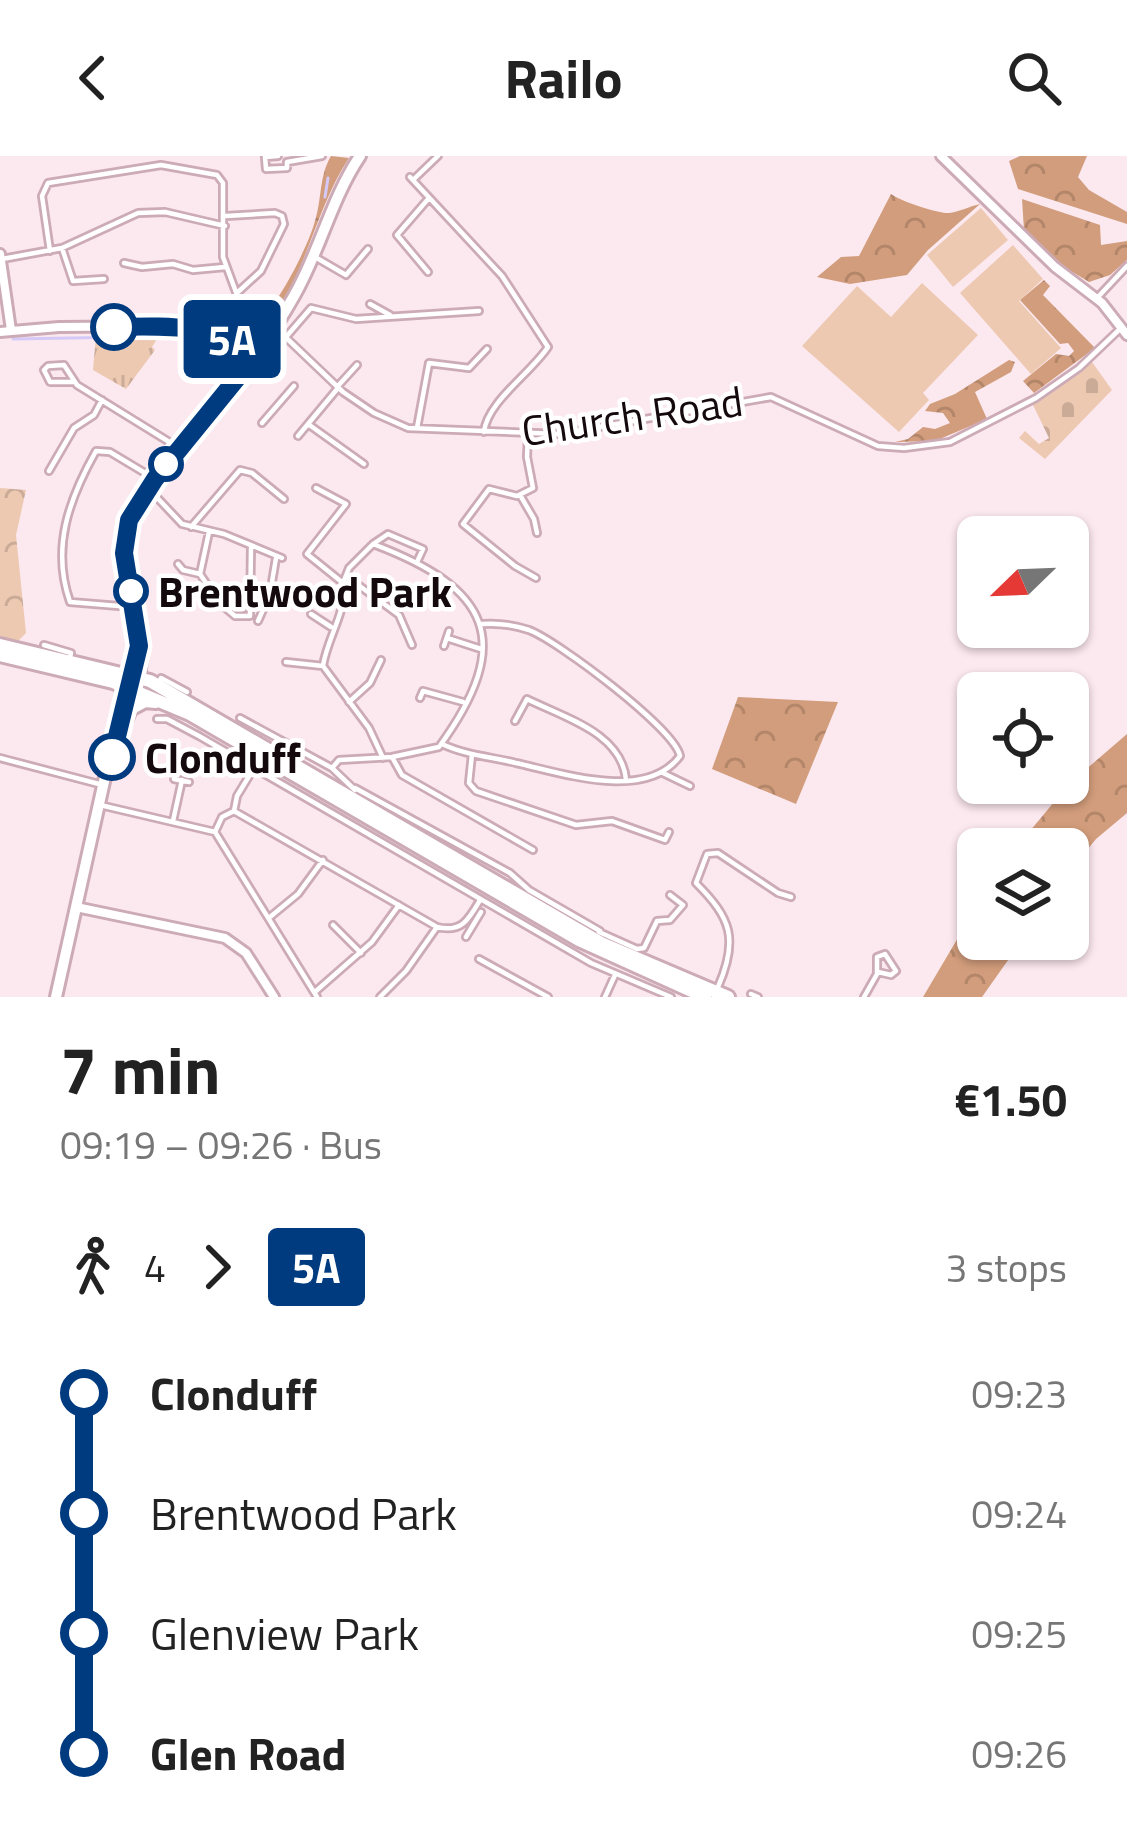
<!DOCTYPE html>
<html lang="en">
<head>
<meta charset="utf-8">
<style>
	:root { --surface:#fff; --page:#f2f2f2; --text:#222; --muted:#767676 }
	body { margin:0; font-family:"Titillium Web",sans-serif; background:var(--page); color:var(--text); height:100vh; display:flex; flex-direction:column; font-size:45px; white-space:nowrap }
	* { box-sizing:border-box; margin:0 }
	p { font-size:39px; color:var(--muted) }
	.icon { flex:none; width:66px; height:66px; fill:none; stroke:currentColor; stroke-width:2; stroke-linecap:round; stroke-linejoin:round }
	.map { position:relative; height:841px; overflow:hidden }
	.details { display:flex; flex-direction:column; background:var(--surface); flex:1 }
	.details>* { flex:none }
	.badge { padding:0 24px; border-radius:9px; font-size:42px; line-height:78px }
	.needle { width:78px; rotate:247deg }
	.buttons { position:absolute; left:957px; top:360px; display:grid; gap:24px }
	.buttons a { display:grid; place-items:center; width:132px; height:132px; border-radius:18px; background:var(--surface); box-shadow:0 3px 9px #0004; font-size:60px }
	.map>.badge { position:absolute; translate:-50% -50%; box-shadow:0 0 0 6px #fff }
	.legs { display:flex; align-items:center; gap:18px; height:132px; padding:0 60px; font-size:39px }
	.legs p { margin-inline-start:auto }
	.summary { display:flex; align-items:center; justify-content:space-between; height:204px; padding:0 60px }
	h1 { font-size:66px; font-weight:700; line-height:90px }
	ul { padding:0 60px; list-style:none }
	li { display:flex; align-items:center; gap:42px; height:120px; font-size:45px }
	li i { display:grid; place-items:center; width:18px; height:100%; margin:0 15px; background:currentColor }
	li i::after { content:''; width:30px; height:30px; margin:-15px; border:9px solid; border-radius:50%; background:var(--surface) }
	li p { margin-inline-start:auto }
	li:first-child i { background:linear-gradient(#0000 50%,currentColor 0) }
	li:last-child i { background:linear-gradient(currentColor 50%,#0000 0) }
	header { display:flex; justify-content:space-between; align-items:center; height:156px; padding:0 60px; background:var(--surface); font-size:54px; font-weight:700 }
	.map>svg:first-child { display:block }
	.grass { fill:url(#grass-tufts) }
	.forest { fill:url(#forest-crowns) }
	.cemetery { fill:url(#cemetery-stones) }
	.park { fill:url(#park-crowns) }
	.pitch { fill:#edc9b2 }
	.lines { fill:none; stroke-linecap:round; stroke-linejoin:round }
	.stream { stroke:#d5caf7; stroke-width:3 }
	.minor-casing { stroke:#ccabb7; stroke-width:10 }
	.tertiary-casing { stroke:#ccabb7; stroke-width:14 }
	.primary-casing { stroke:#ccabb7; stroke-width:16 }
	.trunk-casing { stroke:#ccabb7; stroke-width:18 }
	.minor { stroke:#fff; stroke-width:4.5 }
	.tertiary { stroke:#fff; stroke-width:8 }
	.primary { stroke:#fff; stroke-width:10 }
	.trunk { stroke:#fff; stroke-width:12 }
	.line-1-casing { stroke:#fff; stroke-width:27 }
	.line-1 { stroke:#003b80; stroke-width:18 }
	.stop-1-dot { fill:#fff; stroke:#003b80; stroke-width:6 }
	.labels { text-anchor:middle; dominant-baseline:central; stroke-width:9; stroke-linejoin:round; paint-order:stroke }
	.street-label { font-size:42px; fill:#14090d; stroke:#fff }
	.stop-label { font-size:42px; font-weight:bold; fill:#14090d; stroke:#fff; text-anchor:start }
</style>
</head>
<body>
<header><svg class="icon" aria-label="back" viewBox="0 0 24 24"><path d="M15 5l-7 7 7 7"/></svg>Railo<svg class="icon" aria-label="search" viewBox="0 0 24 24"><circle cx="10" cy="10" r="6"/><path d="M15 15l6 6"/></svg></header>
<div class="map">
<svg width="1127" height="841" viewBox="0 0 1127 841">
	<defs>
		<pattern id="grass-tufts" width="24" height="20" patternUnits="userSpaceOnUse" patternTransform="scale(3)"><rect width="24" height="20" fill="#edc9b2"/><path d="M3 7l-1-3M5 7V3M7 7l1-3M15 17l-1-3M17 17v-4M19 17l1-3" fill="none" stroke="#caab98"/></pattern>
		<pattern id="forest-crowns" width="20" height="18" patternUnits="userSpaceOnUse" patternTransform="scale(3)"><rect width="20" height="18" fill="#d29d7c"/><path d="M2 6a3 3 0 1 1 6 0M12 15a3 3 0 1 1 6 0" fill="none" stroke="#b3866a"/></pattern>
		<pattern id="cemetery-stones" width="16" height="16" patternUnits="userSpaceOnUse" patternTransform="scale(3)"><rect width="16" height="16" fill="#edc9b2"/><path d="M2 7V4a2 2 0 0 1 4 0v3zM10 15v-3a2 2 0 0 1 4 0v3z" fill="#caab98"/></pattern>
		<pattern id="park-crowns" width="20" height="18" patternUnits="userSpaceOnUse" patternTransform="scale(3)"><rect width="20" height="18" fill="#edc9b2"/><path d="M2 6a3 3 0 1 1 6 0M12 15a3 3 0 1 1 6 0" fill="none" stroke="#caab98"/></pattern>
	</defs>
	<rect width="100%" height="100%" fill="#fce8ef"/>
	<path class="grass" d="M183 175 196 178 157 183 152 191 155 194 126 233 93 214 96 180 143 183 151 177Z"/>
	<path class="forest" d="M331 0 349 2C311 59 304 139 250 186L246 180C272 160 306 97 315 65 322 43 319 20 331 0Z
		M1020 0H1087L1078 21 1089 34 1127 56V68L1018 33 1009 5Z
		M891 38C900 45 939 58 949 57 958 56 971 50 980 48L928 94 907 119 850 128 817 121 841 101 859 100Z
		M1022 43 1100 69 1101 89 1127 85V104L1110 119 1089 126 1066 112 1024 74Z
		M1044 124 1050 130 1043 139 1095 192 1034 237 1023 225 1056 198 1069 200 1074 195 1068 187 1060 188 1020 144Z
		M1009 204 1015 206 1011 216 975 236 987 263 935 285 895 286 908 283 923 271 935 273 950 267 943 257 925 255 930 248 955 238Z
		M738 541 838 546 796 648 712 613Z
		M1127 578V657L1096 683 1068 717V693H1015L1069 628Z
		M978 748V783H1023L982 841H923Z"/>
	<path class="cemetery" d="M1092 206 1112 234 1045 303 1019 282 1025 275 1039 288 1049 282 1032 247Z"/>
	<path class="park" d="M0 332 26 334 16 379 26 477 17 486 0 480Z"/>
	<path class="pitch" d="M981 52 1008 84 953 131 927 99Z
		M1013 89 1043 123 1019 145 1061 192 1031 218 960 137Z
		M922 127 978 179 923 237 929 244 899 276 802 190 857 130 891 161Z"/>
	<g class="lines">
		<path class="stream" d="M325 41 328 22
			M13 183 189 180"/>
		<g class="minor-casing">
			<path id="minor" d="M278 0 265 1 266 13 287 12V6L322 0
				M410 21 502 120 548 191C531 217 487 246 484 276
				M413 24 438 0
				M226 60 275 57 282 60 284 68 261 115 238 136
				M62 92 73 125 104 123
				M50 95 42 40 48 27 161 9 217 19 223 27V101L240 147 238 185
				M315 101 346 119 368 93
				M2 103 62 92 138 57 165 56 225 70
				M124 107 142 111 173 108 193 114 225 111
				M428 116 397 79 429 42
				M1098 141 1127 110
				M370 148 390 159
				M277 173 343 236 374 257 408 272 559 278 771 241 878 290 904 292 950 286 1036 242 1079 212 1121 172
				M286 181 311 152 356 163 479 155
				M75 226H50L44 214 48 210 64 209 77 229 179 292
				M337 231 357 209
				M262 267 294 230
				M308 268 364 308
				M417 272 429 207 469 212 487 193
				M528 279 527 301 533 332 517 340 489 333 463 368 515 410 536 422
				M298 280 338 232
				M49 315 74 272 94 259 102 244
				M148 332 182 368 224 378 282 402
				M316 332 346 348 307 398 343 427
				M520 339 534 363 537 377
				M191 371 240 314 252 317 284 343
				M209 376 200 418 212 436
				M373 388 388 378 423 393 417 406
				M178 408 183 414 200 418
				M346 420 399 459 412 489
				M343 427C348 454 327 482 323 510L369 572 383 602
				M216 444 235 460H250L251 392
				M131 451 70 446C51 392 69 343 96 295L110 296 155 323
				M311 458 331 471
				M258 465 270 438 276 402
				M447 482 481 493
				M44 489 71 497 69 505
				M444 490 449 475
				M286 506 323 510
				M158 528 161 522 187 536
				M420 542 423 535 463 546
				M349 546 370 527 381 504
				M240 562 332 612 355 634
				M157 563H167L199 580 591 807 671 841
				M515 565 527 543C565 562 622 577 626 624
				M442 588C465 599 492 601 516 607 562 617 646 646 680 600 675 573 558 485 529 474 514 469 496 467 482 468
				M472 598 469 627 476 635 576 669 612 665 665 684 669 676
				M392 601 402 619 533 694
				M0 602 99 628
				M332 612 339 604 392 601 439 591C516 485 490 432 373 388L349 412 343 427
				M663 617 690 630
				M174 623 189 626
				M355 632 510 717 529 734 600 775
				M100 649 215 676 317 841
				M234 655 437 771C462 777 469 763 480 744
				M173 665 182 624
				M215 676 222 661 234 655 237 640 254 612
				M270 761 298 738 323 704
				M333 769 361 797
				M599 776 637 793 644 792 657 765 670 764 683 749 670 739
				M466 781 481 756
				M479 803 548 841
				M718 831C739 783 731 762 696 727L707 698 718 697 778 737 791 741
				M316 835 372 786 399 749
				M751 838 758 841
				M380 841 406 815 437 771
				M605 841 615 819
				M864 841 877 818V801L885 798 896 815 891 819 878 816"/>
		</g>
		<g class="tertiary-casing">
			<path id="tertiary" d="M941 0 1055 111 1102 147 1127 179
				M0 98 11 174
				M0 176 59 171 180 170 222 178 256 198
				M76 751 225 782 246 797 274 841"/>
		</g>
		<g class="primary-casing">
			<path id="primary" d="M138 530C150 476 112 421 128 368 136 342 157 321 173 300 214 246 261 200 294 140 320 95 331 43 360 0
				M112 601 133 548
				M56 841 111 594 134 512"/>
		</g>
		<g class="trunk-casing">
			<path id="trunk" d="M0 489 150 525 601 787 728 841
				M0 499 113 526 190 558 579 784 705 841
				M132 552 145 545 156 546"/>
		</g>
		<use href="#minor" class="minor"/>
		<use href="#tertiary" class="tertiary"/>
		<use href="#primary" class="primary"/>
		<use href="#trunk" class="trunk"/>
	</g>
	<g class="lines">
		<g class="line-1-casing">
			<path id="line-1" d="M112 601 139 490 124 397 129 364 155 323 256 199C211 167 167 170 114 171"/>
		</g>
		<use href="#line-1" class="line-1"/>
	</g>
	<g class="stop-1-dot">
		<circle cx="114" cy="171" r="21"/>
		<circle cx="166" cy="308" r="15"/>
		<circle cx="131" cy="435" r="15"/>
		<circle cx="112" cy="601" r="21"/>
	</g>
	<g class="labels">
		<g class="street-label">
			<text transform="translate(632 259) rotate(-8)">Church Road</text>
		</g>
		<g class="stop-label">
			<text x="158" y="435">Brentwood Park</text>
			<text x="145" y="601">Clonduff</text>
		</g>
	</g>
</svg>
<div class="buttons">
<a><svg class="needle" viewBox="-14 -14 28 28"><path d="M0-13l5 13h-10z" fill="#e53935"/><path d="M0 13l5-13h-10z" fill="#767676"/></svg></a>
<a><svg class="icon" aria-label="locate" viewBox="0 0 24 24"><circle cx="12" cy="12" r="6"/><path d="M12 2v4M12 18v4M2 12h4M18 12h4"/></svg></a>
<a><svg class="icon" aria-label="layers" viewBox="0 0 24 24"><path d="M12 4l9 5-9 5-9-5zM3 14l9 5 9-5"/></svg></a>
</div>
<b class="badge" style="left:232px;top:183px;background:#003b80;color:#fff">5A</b>
</div>
<section class="details">
<div class="summary"><div><h1>7 min</h1><p>09:19 – 09:26 · Bus</p></div><b>€1.50</b></div>
<div class="legs"><svg class="icon" aria-label="walk" viewBox="0 0 24 24"><circle cx="13" cy="4" r="2"/><path d="M13 8l-2 6 4 7M11 14l-3 7M7 12l3-4h3l4 4"/></svg>4<svg class="icon" aria-label="forward" viewBox="0 0 24 24"><path d="M9 5l7 7-7 7"/></svg><b class="badge" style="background:#003b80;color:#fff">5A</b><p>3 stops</p></div>
<ul>
<li><i style="color:#003b80"></i><b>Clonduff</b><p>09:23</p></li>
<li><i style="color:#003b80"></i><span>Brentwood Park</span><p>09:24</p></li>
<li><i style="color:#003b80"></i><span>Glenview Park</span><p>09:25</p></li>
<li><i style="color:#003b80"></i><b>Glen Road</b><p>09:26</p></li>
</ul>
</section>
</body>
</html>
